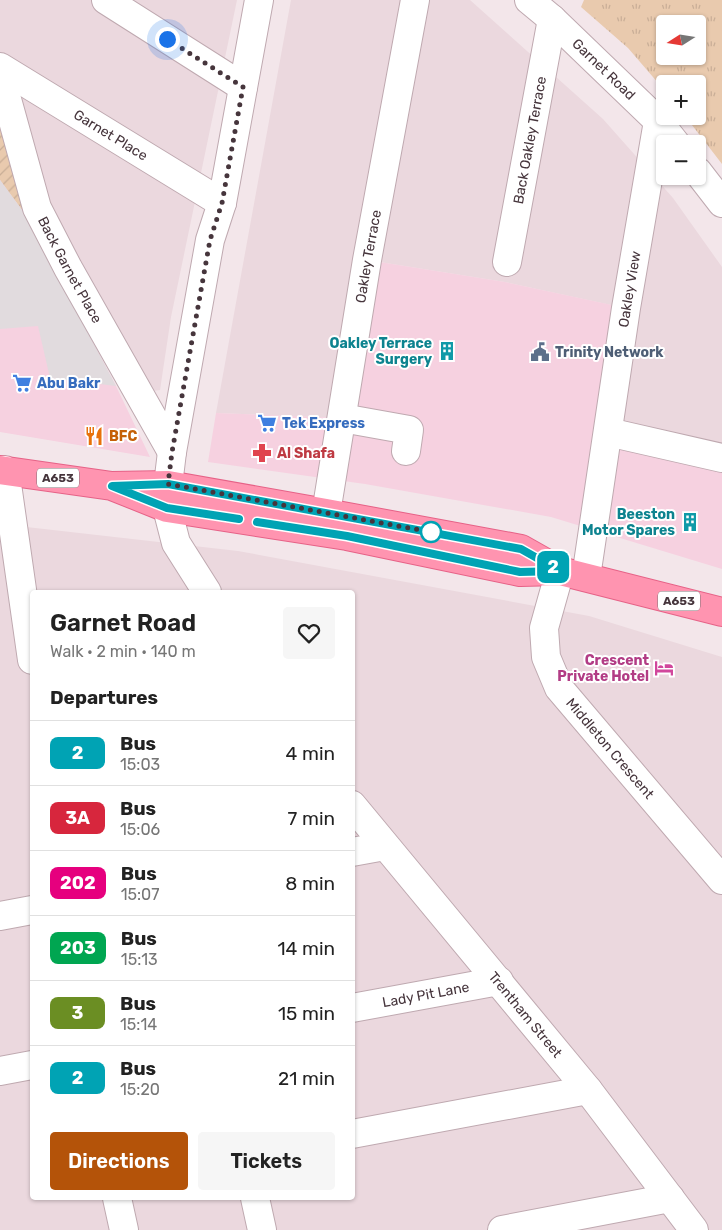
<!DOCTYPE html>
<html lang="en">
<head>
<meta charset="utf-8">
<style>
	:root { --surface:#fff; --page:#f6f6f6; --text:#222; --muted:#767676; --line:#e0e0e0; --accent:#b45309 }
	body { margin:0; font-family:Rubik,sans-serif; background:var(--page); color:var(--text); height:100vh; display:flex; flex-direction:column; font-size:19px; white-space:nowrap }
	* { box-sizing:border-box; margin:0 }
	p { font-size:16px; color:var(--muted) }
	.icon { flex:none; width:28px; height:28px; fill:none; stroke:currentColor; stroke-width:2; stroke-linecap:round; stroke-linejoin:round }
	.map { position:relative; flex:1; overflow:hidden }
	.sheet { position:absolute; left:30px; top:590px; width:325px; height:610px; display:flex; flex-direction:column; background:var(--surface); border-radius:5px; box-shadow:0 1px 4px #0004 }
	.sheet>* { flex:none }
	.badge { padding:0 10px; border-radius:8px; font-size:18px; line-height:32px }
	.needle { width:32px; rotate:258deg }
	.fabs { position:absolute; left:656px; top:15px; display:grid; gap:10px }
	.fabs a { display:grid; place-items:center; width:50px; height:50px; border-radius:5px; background:var(--surface); box-shadow:0 1px 4px #0004; font-size:25px }
	.you { position:absolute; width:25px; height:25px; margin:-12px; border:4px solid #fff; border-radius:50%; background:#1a73e8; box-shadow:0 0 0 8px #1a73e833 }
	.map>.badge { position:absolute; translate:-50% -50%; box-shadow:0 0 0 2px #fff }
	h2 { padding:0 20px; font-size:19px; line-height:45px }
	.round { display:grid; place-items:center; flex:none; width:52px; height:52px; border-radius:5px; background:var(--page) }
	.head { display:flex; align-items:center; justify-content:space-between; height:85px; padding:0 20px }
	h1 { font-size:24px; font-weight:600; line-height:38px }
	.cta { display:flex; gap:10px; margin-top:auto; padding:10px 20px }
	.cta a { flex:1; height:58px; border-radius:5px; background:var(--accent); color:#fff; font-size:20px; font-weight:600; line-height:58px; text-align:center }
	.cta a+a { background:var(--page); color:var(--text) }
	ul { padding:0; list-style:none }
	li { display:flex; align-items:center; gap:15px; height:65px; padding:0 20px; border-top:1px solid var(--line) }
	li div { flex:1 }
	li b { display:block; font-size:19px }
	li em { font-style:normal }
	li .badge { min-width:55px; font-weight:700; text-align:center }
	.map>svg:first-child { display:block }
	.residential { fill:#ebd8de; fill-rule:evenodd }
	.commercial { fill:#f6d1e0 }
	.grass { fill:url(#grass-tufts); fill-rule:evenodd }
	.garden { fill:url(#garden-furrows) }
	.parking { fill:#e1dbde }
	.lines { fill:none; stroke-linecap:round; stroke-linejoin:round }
	.minor-casing { stroke:#bfa9b0; stroke-width:30 }
	.major-casing { stroke:#e66287; stroke-width:30 }
	.minor { stroke:#fff; stroke-width:28 }
	.major { stroke:#ff94b0; stroke-width:28 }
	.line-casing { stroke:#fff; stroke-width:11 }
	.line { stroke:#00a3b4; stroke-width:8 }
	.walk { stroke:#46353c; stroke-width:5; stroke-dasharray:0 9 }
	.stop-dot { fill:#fff; stroke:#00a3b4; stroke-width:2.5 }
	.labels { text-anchor:middle; dominant-baseline:central; stroke-width:4; stroke-linejoin:round; paint-order:stroke }
	.shield { fill:#fff; stroke:#7e7276; stroke-width:1 }
	.shield-label { font-size:12px; font-weight:bold; fill:#46353c }
	.street-label { font-size:14px; fill:#46353c; stroke:#fff }
	.culture-label { font-size:14px; font-weight:bold; fill:#0d838f; stroke:#fff; text-anchor:end }
	.service-label { font-size:14px; font-weight:bold; fill:#4e5e75; stroke:#fff; text-anchor:start }
	.shop-label { font-size:14px; font-weight:bold; fill:#366cbe; stroke:#fff; text-anchor:start }
	.food-label { font-size:14px; font-weight:bold; fill:#c56008; stroke:#fff; text-anchor:start }
	.health-label { font-size:14px; font-weight:bold; fill:#be3a42; stroke:#fff; text-anchor:start }
	.hotel-label { font-size:14px; font-weight:bold; fill:#b23c85; stroke:#fff; text-anchor:end }
</style>
</head>
<body>
<div class="map">
<svg width="722" height="1230" viewBox="0 0 722 1230">
	<defs>
		<pattern id="grass-tufts" width="24" height="20" patternUnits="userSpaceOnUse" patternTransform="scale(1.25)"><rect width="24" height="20" fill="#e9caae"/><path d="M3 7l-1-3M5 7V3M7 7l1-3M15 17l-1-3M17 17v-4M19 17l1-3" fill="none" stroke="#c9ae97"/></pattern>
		<pattern id="garden-furrows" width="10" height="10" patternUnits="userSpaceOnUse" patternTransform="scale(1.25)"><rect width="10" height="10" fill="#e9caae"/><path d="M-1 1l2-2M0 10L10 0M9 11l2-2" fill="none" stroke="#c9ae97"/></pattern>
	</defs>
	<rect width="100%" height="100%" fill="#f3e6ea"/>
	<path class="residential" d="M0 0H237L171 317 160 390 153 391 64 237 54 208 25 214 0 180Z
		M291 0H470L603 119 673 198 722 267V458L608 432 625 308 505 282 367 260 342 418 216 413Z
		M0 524 238 551 589 616 722 657V1230H0ZM32 592H352V1198H32Z"/>
	<path class="commercial" d="M0 180 25 214 116 386 150 457 0 432Z
		M367 260 505 282 626 308 608 432 722 458V569L551 517 365 484 208 462 216 413 342 418Z"/>
	<path class="grass" d="M584 0H722V164L685 116H698V84H665V91L628 48 581 7ZM665 24H698V56H665Z"/>
	<path class="garden" d="M0 107 25 214 0 180Z"/>
	<path class="parking" d="M0 180 25 214 116 386 50 378 38 326 0 329Z"/>
	<g class="lines">
		<g class="minor-casing">
			<g id="minor">
				<path d="M106 0 243 87"/>
				<path id="s1" d="M529 0 552 19 658 121 676 144"/>
				<path id="s2" d="M0 67 222 203"/>
				<path id="s3" d="M0 74 37 208 68 268 172 452"/>
				<path d="M698 172 722 203"/>
				<path id="s4" d="M507 262 552 19"/>
				<path d="M342 418 409 430 406 451"/>
				<path d="M608 432 722 458"/>
				<path d="M5 470 32 660"/>
				<path d="M168 485 172 452 210 240 222 203 259 0"/>
				<path d="M167 508 176 543 207 592"/>
				<path id="s5" d="M326 513 367 260 415 0"/>
				<path id="s6" d="M560 571 544 628 546 657 559 688 722 880"/>
				<path id="s7" d="M586 577 626 308 658 121"/>
				<path id="s8" d="M352 805 588 1090 694 1230"/>
				<path d="M352 852 385 846"/>
				<path d="M0 916 32 910"/>
				<path id="s9" d="M352 1008 499 981"/>
				<path d="M0 1071 32 1065"/>
				<path d="M352 1134 588 1090"/>
				<path d="M117 1198 124 1230"/>
				<path d="M255 1198 262 1230"/>
				<path d="M502 1230 670 1198"/>
			</g>
		</g>
		<g class="major-casing">
			<path id="major" d="M0 470 112 486 168 485 326 513 521 549 560 571
				M112 486 167 508 347 536 520 572 560 571 722 612"/>
		</g>
		<use href="#minor" class="minor"/>
		<use href="#major" class="major"/>
	</g>
	<g class="lines">
		<g class="line-casing">
			<path id="line" d="M239 519 167 508 112 486 168 484 521 549 560 571 520 572 347 536 257 522"/>
		</g>
		<use href="#line" class="line"/>
		<path class="walk" d="M167 39 243 87 222 203 210 240 172 452 168 484 431 532"/>
	</g>
	<defs>
		<g id="building-bare" transform="scale(1.5)"><path d="M-4-6H4V6H1V3H-1V6H-4ZM-2.5-4.3h1.7v1.8h-1.7ZM.8-4.3h1.7v1.8H.8ZM-2.5-1h1.7V.8h-1.7ZM.8-1h1.7V.8H.8Z" fill="#0f9aa8" stroke="#fff" stroke-width="2.5" paint-order="stroke"/></g>
		<g id="civic-bare" transform="scale(1.5)"><path d="M-.6-6.5H3V-4.5H.6V-3L4-1V1h2V6H-6V1h2V-1L-.6-3ZM-1.2 2.5V6h2.4V2.5Z" fill="#5c6f8a" stroke="#fff" stroke-width="2.5" paint-order="stroke"/></g>
		<g id="supermarket-bare" transform="scale(1.5)"><path d="M-6-5.5h2.5l.6 2H6L4.5 2H-2.5L-4.4-4H-6ZM-1.5 3.2a1.3 1.3 0 1 0 .1 0ZM3 3.2a1.3 1.3 0 1 0 .1 0Z" fill="#3f7fe0" stroke="#fff" stroke-width="2.5" paint-order="stroke"/></g>
		<g id="restaurant-bare" transform="scale(1.5)"><path d="M-5-6h1v4h1v-4h1v4h1v-4h1v5L-1.5 .5V6h-2V.5L-5-1ZM5-6V6H3V1.5H1.5Q1.5-4 5-6Z" fill="#e8710a" stroke="#fff" stroke-width="2.5" paint-order="stroke"/></g>
		<g id="pharmacy-bare" transform="scale(1.5)"><path d="M-2-6h4v4h4v4h-4v4h-4v-4h-4v-4h4Z" fill="#e0444e" stroke="#fff" stroke-width="2.5" paint-order="stroke"/></g>
		<g id="hotel-bare" transform="scale(1.5)"><path d="M-6-4.5h1.5V1H6V5H4.5V3h-9V5H-6ZM-4 0a1.8 1.8 0 1 1 3.6 0ZM.5 0V-2.5h3Q6-2.5 6 0Z" fill="#d1479c" stroke="#fff" stroke-width="2.5" paint-order="stroke"/></g>
	</defs>
	<g fill-rule="evenodd">
		<use href="#building-bare" x="447" y="351"/>
		<use href="#civic-bare" x="540" y="352"/>
		<use href="#supermarket-bare" x="22" y="383"/>
		<use href="#supermarket-bare" x="267" y="423"/>
		<use href="#restaurant-bare" x="94" y="436"/>
		<use href="#pharmacy-bare" x="262" y="453"/>
		<use href="#building-bare" x="690" y="522"/>
		<use href="#hotel-bare" x="664" y="668"/>
	</g>
	<circle class="stop-dot" cx="431" cy="532" r="10"/>
	<g class="labels">
		<g class="shield">
			<rect x="37" y="468.5" width="42" height="19" rx="4"/>
			<rect x="658" y="591.5" width="42" height="19" rx="4"/>
		</g>
		<g class="shield-label">
			<text x="58" y="478">A653</text>
			<text x="679" y="601">A653</text>
		</g>
		<g class="street-label">
			<text stroke="none"><textPath href="#s1" startOffset="102">Garnet Road</textPath></text>
			<text stroke="none"><textPath href="#s2" startOffset="130">Garnet Place</textPath></text>
			<text stroke="none"><textPath href="#s4" startOffset="124">Back Oakley Terrace</textPath></text>
			<text stroke="none"><textPath href="#s5" startOffset="260">Oakley Terrace</textPath></text>
			<text stroke="none"><textPath href="#s3" startOffset="209">Back Garnet Place</textPath></text>
			<text stroke="none"><textPath href="#s7" startOffset="291">Oakley View</textPath></text>
			<text stroke="none"><textPath href="#s6" startOffset="201">Middleton Crescent</textPath></text>
			<text stroke="none"><textPath href="#s9" startOffset="75">Lady Pit Lane</textPath></text>
			<text stroke="none"><textPath href="#s8" startOffset="272">Trentham Street</textPath></text>
		</g>
		<g class="culture-label">
			<text x="432" y="343">Oakley Terrace<tspan x="432" dy="16">Surgery</tspan></text>
			<text x="675" y="514">Beeston<tspan x="675" dy="16">Motor Spares</tspan></text>
		</g>
		<g class="service-label">
			<text x="555" y="352">Trinity Network</text>
		</g>
		<g class="shop-label">
			<text x="37" y="383">Abu Bakr</text>
			<text x="282" y="423">Tek Express</text>
		</g>
		<g class="food-label">
			<text x="109" y="436">BFC</text>
		</g>
		<g class="health-label">
			<text x="277" y="453">Al Shafa</text>
		</g>
		<g class="hotel-label">
			<text x="649" y="660">Crescent<tspan x="649" dy="16">Private Hotel</tspan></text>
		</g>
	</g>
</svg>
<div class="fabs">
<a><svg class="needle" viewBox="-14 -14 28 28"><path d="M0-13l5 13h-10z" fill="#e53935"/><path d="M0 13l5-13h-10z" fill="#767676"/></svg></a>
<a>+</a>
<a>−</a>
</div>
<div class="you" style="left:167px;top:39px"></div>
<b class="badge" style="left:553px;top:567px;background:#00a3b4;color:#fff">2</b>
<section class="sheet">
<div class="head"><div><h1>Garnet Road</h1><p>Walk · 2 min · 140 m</p></div><a class="round"><svg class="icon" aria-label="heart" viewBox="0 0 24 24"><path d="M12 20l-8-8c-3-5 5-10 8-4 3-6 11-1 8 4z"/></svg></a></div>
<h2>Departures</h2>
<ul>
<li><span class="badge" style="background:#00a3b4;color:#fff">2</span><div><b>Bus</b><p>15:03</p></div><em>4 min</em></li>
<li><span class="badge" style="background:#d7263d;color:#fff">3A</span><div><b>Bus</b><p>15:06</p></div><em>7 min</em></li>
<li><span class="badge" style="background:#e6007e;color:#fff">202</span><div><b>Bus</b><p>15:07</p></div><em>8 min</em></li>
<li><span class="badge" style="background:#00a651;color:#fff">203</span><div><b>Bus</b><p>15:13</p></div><em>14 min</em></li>
<li><span class="badge" style="background:#6b8e23;color:#fff">3</span><div><b>Bus</b><p>15:14</p></div><em>15 min</em></li>
<li><span class="badge" style="background:#00a3b4;color:#fff">2</span><div><b>Bus</b><p>15:20</p></div><em>21 min</em></li>
</ul>
<div class="cta"><a>Directions</a><a>Tickets</a></div>
</section>
</div>
</body>
</html>
